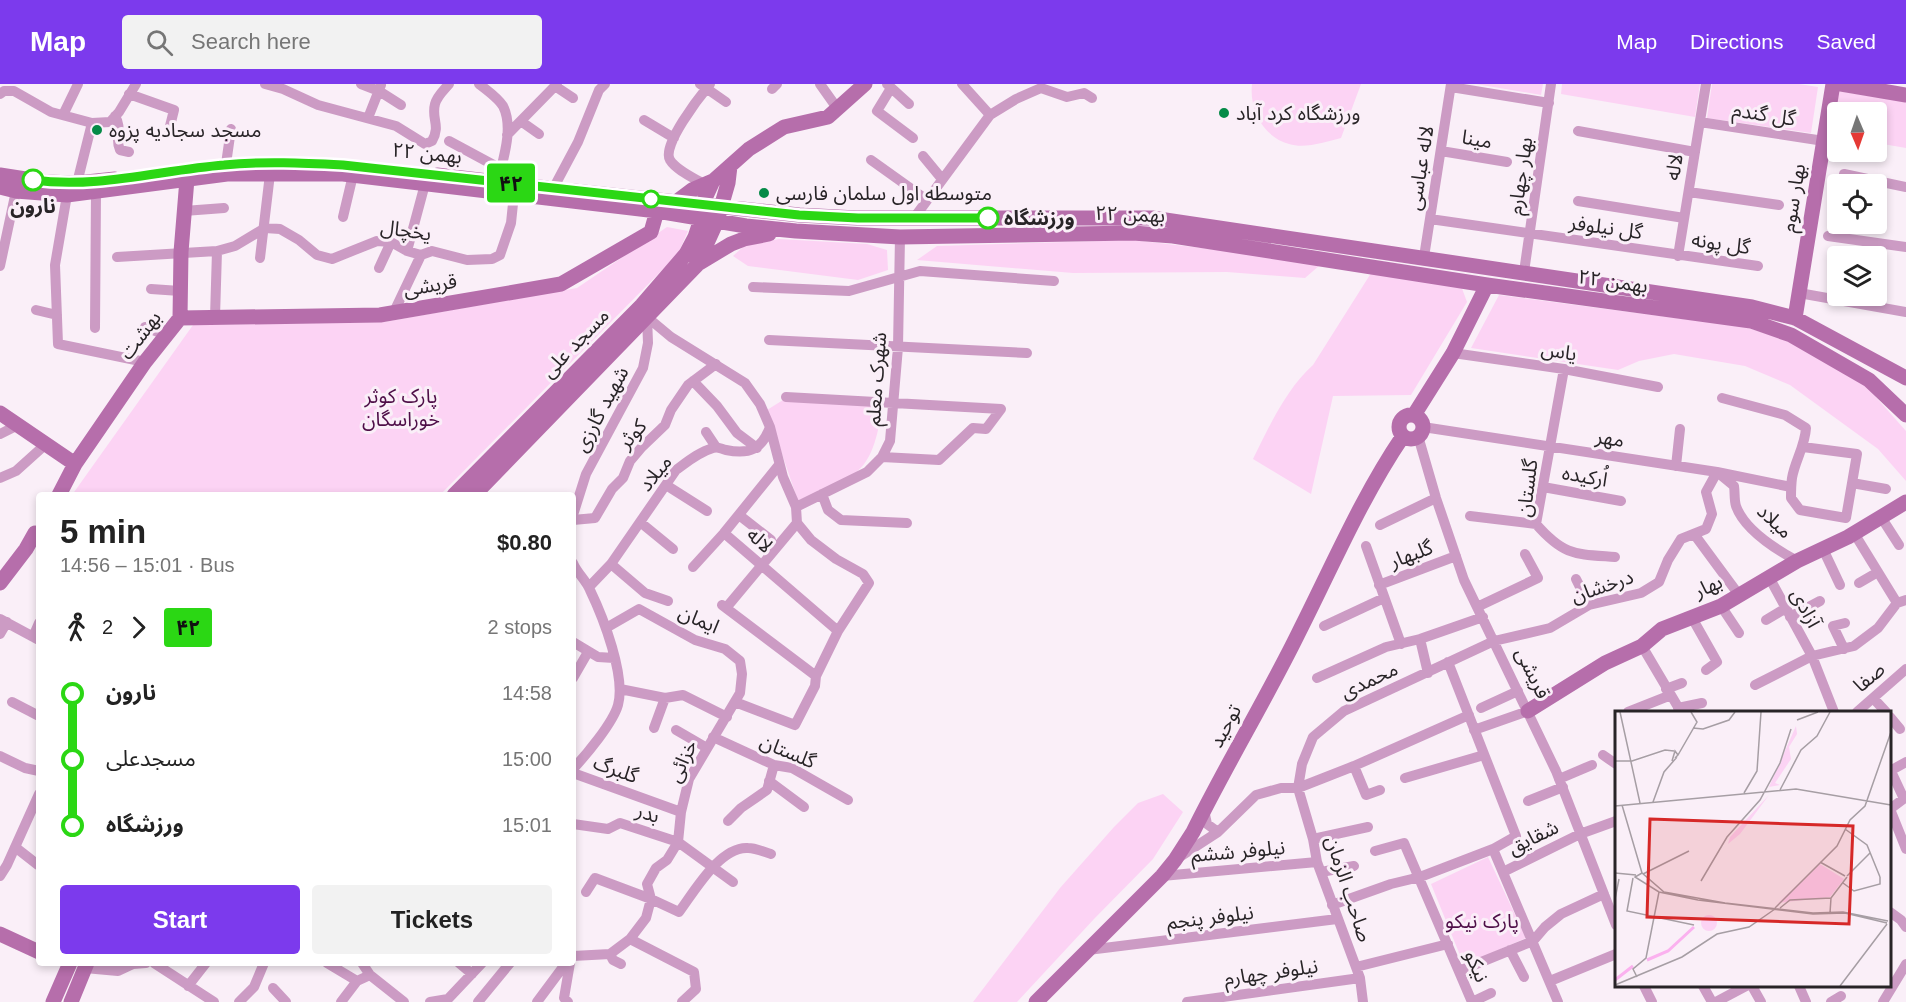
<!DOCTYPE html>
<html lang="en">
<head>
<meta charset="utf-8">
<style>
	:root { --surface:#fff; --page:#f2f2f2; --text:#222; --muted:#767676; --accent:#7c3aed }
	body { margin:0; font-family:Arial,"Noto Sans Arabic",sans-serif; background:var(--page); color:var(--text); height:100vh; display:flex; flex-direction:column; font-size:22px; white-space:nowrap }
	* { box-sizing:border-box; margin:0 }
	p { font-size:20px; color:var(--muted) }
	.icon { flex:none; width:33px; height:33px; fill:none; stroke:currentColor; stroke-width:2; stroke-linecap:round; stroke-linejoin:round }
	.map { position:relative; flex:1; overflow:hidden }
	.sheet { position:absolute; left:36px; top:408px; width:540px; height:474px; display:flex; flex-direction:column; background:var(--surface); border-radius:6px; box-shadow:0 3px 9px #0003 }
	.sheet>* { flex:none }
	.badge { padding:0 12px; border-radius:4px; font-size:21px; line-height:39px }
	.needle { width:39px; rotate:178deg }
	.controls { position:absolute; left:1827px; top:18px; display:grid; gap:12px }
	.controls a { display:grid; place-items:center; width:60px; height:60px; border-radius:6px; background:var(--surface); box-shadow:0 3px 9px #0003; font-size:30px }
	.map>.badge { position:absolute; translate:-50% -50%; box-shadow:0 0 0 3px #fff }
	.legs { display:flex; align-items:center; gap:9px; height:66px; padding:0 24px; font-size:20px }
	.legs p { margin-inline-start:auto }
	.summary { display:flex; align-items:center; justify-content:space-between; height:102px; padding:0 24px }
	h1 { font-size:33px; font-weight:700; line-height:45px }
	.action { display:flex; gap:12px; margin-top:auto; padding:12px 24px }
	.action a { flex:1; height:69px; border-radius:6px; background:var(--accent); color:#fff; font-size:24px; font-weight:700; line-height:69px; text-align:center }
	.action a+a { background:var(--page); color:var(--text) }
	ul { padding:0 24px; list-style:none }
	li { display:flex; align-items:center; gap:21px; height:66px; font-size:22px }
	li i { display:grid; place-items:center; width:9px; height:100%; margin:0 8px; background:currentColor }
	li i::after { content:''; width:15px; height:15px; margin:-8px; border:4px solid; border-radius:50%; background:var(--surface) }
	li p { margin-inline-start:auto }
	li:first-child i { background:linear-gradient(#0000 50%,currentColor 0) }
	li:last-child i { background:linear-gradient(currentColor 50%,#0000 0) }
	header { display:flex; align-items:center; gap:36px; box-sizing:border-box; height:84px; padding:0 30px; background:var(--accent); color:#fff }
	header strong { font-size:28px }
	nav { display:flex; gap:33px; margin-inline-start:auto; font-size:21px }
	.search { width:420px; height:54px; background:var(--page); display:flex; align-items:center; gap:15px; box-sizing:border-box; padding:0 21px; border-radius:6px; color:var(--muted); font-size:22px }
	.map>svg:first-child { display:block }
	.green { fill:#fcd3f4 }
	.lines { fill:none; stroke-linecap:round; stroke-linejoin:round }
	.street { stroke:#cc9bc4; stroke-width:10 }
	.secondary { stroke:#b66eab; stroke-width:15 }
	.line-1-casing { stroke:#fff; stroke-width:14 }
	.line-1 { stroke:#2bd714; stroke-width:9 }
	.poi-dot { fill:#048a47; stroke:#faeff8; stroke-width:2 }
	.stop-1-dot { fill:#fff; stroke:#2bd714; stroke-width:3 }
	.labels { text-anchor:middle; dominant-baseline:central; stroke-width:6; stroke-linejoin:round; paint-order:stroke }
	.poi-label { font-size:20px; fill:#282427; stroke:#faeff8; text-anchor:start }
	.street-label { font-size:20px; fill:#282427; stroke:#faeff8 }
	.stop-label { font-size:20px; font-weight:bold; fill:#282427; stroke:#faeff8 }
	.park-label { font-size:20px; fill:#4e0e48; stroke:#faeff8 }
	.inset-river { fill:none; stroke:#fbb1ef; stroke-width:3 }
	.inset-road { fill:none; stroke:#a69ea4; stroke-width:1.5 }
	.view { fill:#d62828; fill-opacity:0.15; stroke:#d62828; stroke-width:3 }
	.inset-edge { fill:none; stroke:#282427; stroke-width:3 }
</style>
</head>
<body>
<header>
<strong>Map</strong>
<div class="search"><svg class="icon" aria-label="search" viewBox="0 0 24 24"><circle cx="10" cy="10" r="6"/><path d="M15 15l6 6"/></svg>Search here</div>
<nav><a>Map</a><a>Directions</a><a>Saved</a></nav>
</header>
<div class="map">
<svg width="1906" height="918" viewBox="0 0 1906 918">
	<rect width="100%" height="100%" fill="#faeff8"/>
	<path class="green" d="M1252 0H1361L1341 54C1325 58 1305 65 1289 60 1263 53 1249 25 1252 0Z
		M1476 0H1543L1541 11Z
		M1562 0H1700L1695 33 1561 10Z
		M1712 0H1799L1818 3 1811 49 1707 34Z
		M1838 7 1906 18V64L1877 59 1876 28H1838L1837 53 1830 52Z
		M667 143 688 147 678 170 440 411H72L193 241 384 238 577 204Z
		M779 155 867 160 887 166 888 186 858 196 748 182 733 172 744 162Z
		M1133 156 1271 172 1320 181 1305 194 1227 188 1073 189 917 176 937 162Z
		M1373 186 1460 199 1467 218 1411 311 1333 312 1311 410 1253 375C1269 343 1286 305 1313 281Z
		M1499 211 1745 243 1790 257 1866 302 1906 347V397L1878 365 1790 301 1745 282 1674 270 1639 277 1618 286 1471 264Z
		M783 316 883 322C878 345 875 375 854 390 841 400 813 409 798 417L767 326Z
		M1163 710 1183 728 1153 775 1094 835 1017 918H973L1060 804 1114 743 1138 719Z
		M1488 773 1526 854 1464 881 1431 800Z"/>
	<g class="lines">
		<path class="street" d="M265 0 283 5 318 21 396 42 425 60 432 57C441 41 431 35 435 20 437 12 444 6 449 0
			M361 0 379 7 401 21
			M479 0C487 6 498 14 503 22 514 44 503 75 498 97
			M700 0 726 18
			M820 0 837 24
			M887 0 909 20
			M962 0 990 31
			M555 2 573 14
			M1451 3 1549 19
			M891 4 877 27 913 54
			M772 5 777 0
			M0 10 4 7H14L51 28 92 39
			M129 10 174 26 169 46
			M63 31 78 0
			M115 32C123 45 114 53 120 66L129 68
			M368 34 381 1
			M644 36 674 54
			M522 38 539 50
			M1700 38 1824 57
			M1578 47 1695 68
			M507 51 557 0
			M449 57 501 85
			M1441 67 1507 78
			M923 72 942 95
			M871 76 927 116
			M226 80 231 45
			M1844 90 1906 103
			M77 99 92 39 110 38 119 28 136 0
			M704 100C694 94 676 86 670 76 661 62 700 12 710 0
			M553 105 578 58 599 6 605 0
			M1689 108 1779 121
			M67 111 55 181 58 260 145 278
			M1578 117 1684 134
			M184 127 224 124
			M343 133 353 91
			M914 134 990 31 1016 15 1041 4 1067 13 1084 9 1092 14
			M1430 135 1758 182
			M1828 152 1906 163
			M407 167 425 100
			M1678 172 1706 0
			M117 173 217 167 235 162 265 144 280 145 299 156 317 171 332 175 377 157 391 158 407 167 421 171 432 167 467 176 492 175 500 171 511 139 514 110
			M1424 173 1451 0
			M260 174 270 90
			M0 182 16 107
			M379 184 391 158
			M1524 188 1551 0
			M753 203 849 207 920 187 1054 197
			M151 205 180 207
			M1799 209 1906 228
			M36 226 57 231
			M394 228 421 171
			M215 233 217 167
			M647 233 671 253 745 299 760 320 770 343 783 393 796 423 797 439 811 456 836 475 863 490 869 499 838 547 816 592 815 602 795 641 735 618
			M145 243 166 251
			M95 244 96 108
			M769 256 1027 269
			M1453 269 1564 285 1658 303
			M1564 285 1536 440C1564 472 1575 470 1615 473
			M693 297 717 322 737 349 757 364
			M786 313 1001 325
			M1722 314 1785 331 1806 344C1805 362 1795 377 1792 394 1791 401 1791 407 1791 414L1800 426 1846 434 1857 370 1803 363
			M1423 343 1717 388 1791 403
			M706 348 716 363
			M0 350 18 341
			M1418 352 1436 414 1464 496 1556 687 1616 841
			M882 373 939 376 973 344 986 345 1001 325
			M779 381 724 449 838 547
			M1676 382 1680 345
			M0 394 16 387 46 360
			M1852 399 1886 405
			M666 401 707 427
			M1543 403 1621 417
			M822 410 828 426 841 436 907 439
			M796 423 867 388 882 373 890 357 898 263 900 153
			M573 431 586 390 643 284 648 259 647 233
			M739 431 771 456
			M1470 432 1536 440
			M1881 433 1899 461
			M573 436 595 434 612 405 623 394 630 377 641 364 665 341 671 326 688 301 716 280
			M640 438 673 465
			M1380 441 1436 414
			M1854 449 1897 519 1906 516
			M1694 450 1739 511
			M1366 462 1401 560
			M1823 465 1840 501
			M573 479C577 489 586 496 590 506 603 533 626 592 618 621 613 639 586 671 573 685
			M611 480 645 509 668 517
			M693 483 724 449
			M1769 493 1812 572 1834 628
			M1576 495 1589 521
			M1859 499 1878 488
			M1379 501 1456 472
			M589 503 611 480 676 386C687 378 699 368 713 364 718 362 721 365 726 366 750 371 762 365 770 343
			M722 521 816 592
			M1721 522 1739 549
			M1477 523 1538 494 1525 470
			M726 524 797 439
			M1691 532 1717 578 1706 586
			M1790 533 1820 517
			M0 535 39 556
			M1766 536 1786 524
			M1324 542 1384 514
			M0 550 7 538
			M33 553 39 539
			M1420 555 1428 589
			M573 558 598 573 614 574
			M1642 562 1681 628
			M1844 565 1833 542 1845 539
			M573 594 588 568
			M1317 594 1386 563 1420 555 1483 533
			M1755 601 1812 572 1854 562 1878 544 1897 519
			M620 605 665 614 683 611 727 633
			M1666 605 1682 599
			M1873 614 1886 628
			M12 618 39 632
			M1481 624 1518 607
			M1678 624 1702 619
			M1628 628 1671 611
			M1857 628 1906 585
			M1890 633 1900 645
			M654 644 665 614
			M676 646 707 664
			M1474 646 1528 627
			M713 653 774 681 792 684 848 716
			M1603 671 1616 680
			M0 672 25 684 39 687
			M1354 682 1366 711 1380 706
			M1890 685 1904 715
			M1890 687 1906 678
			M573 689 681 728
			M1405 694 1484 671
			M1559 695 1592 681
			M769 697 804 723
			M1906 713 1890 725 1906 765
			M1528 717 1563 703
			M1204 726 1207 740 1218 748
			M728 737 741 724 767 706 774 681
			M573 740 608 745 620 739 678 758 733 798
			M1313 755 1368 743
			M15 763 38 781
			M1493 765 1558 918
			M1375 767 1404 759 1472 918
			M1178 774 1218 748 1256 711 1281 704H1298L1354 682 1469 631
			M1321 788 1354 782
			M1503 788 1580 750 1616 737
			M0 792 7 781 39 710
			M1162 792 1317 778
			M586 808 595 794 651 815 679 828C694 808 720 762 748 764 756 764 764 768 771 770
			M1332 821 1391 800 1420 793 1493 765 1516 752 1448 578
			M1890 828 1901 836 1906 843
			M630 855 694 888 696 905 682 918
			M1088 866 1337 835
			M1510 866 1524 893
			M610 870 613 876 621 880
			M573 872 610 870 630 855 646 834 651 815 647 800 656 784 667 776 678 758 681 728 689 695 740 609 742 590 740 577 725 565 695 556 639 525 606 544
			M154 879 214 918
			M327 879 357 897
			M459 879 472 890
			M1356 883 1448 860
			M85 884 118 887 133 880 146 879
			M1459 887 1533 857 1545 843 1561 830 1604 810
			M370 891 404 918
			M1550 897 1616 870
			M188 902 206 879
			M1644 902 1652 918
			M1703 902 1712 918
			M1752 902 1761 918
			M1799 902 1806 918
			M273 904 286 918
			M239 918 254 903 264 879
			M341 918 357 897 370 891 362 879
			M430 918 448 915 482 879
			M478 918 510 879
			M537 918 566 879
			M568 918 564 914 570 879
			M1187 918 1360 894
			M1363 918 1360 894 1317 778 1313 755 1298 704 1302 680 1313 653 1344 627 1494 557 1550 544 1589 521 1641 509 1659 498 1668 476 1681 455 1706 445 1712 430 1706 408 1717 388 1734 402C1735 408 1734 416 1736 422 1744 445 1777 466 1797 477
			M1472 918 1491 909
			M1716 918 1746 902
			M1831 918 1841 912
			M1883 918 1906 880"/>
		<path class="secondary" d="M1841 0 1906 11
			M0 91 45 98 77 99 115 95
			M437 91 547 104
			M0 103 16 107 67 111 227 90H343L657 127 746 142 796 147 900 153 1133 149 1173 152 1487 201 1751 237 1791 251 1869 296 1906 331
			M574 107 799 131 857 134H1152L1752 223 1795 234 1906 294
			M676 118 692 106 713 97
			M696 181 731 160 744 155 769 150
			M180 234 380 231 561 200 651 148 657 127
			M1795 234 1833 0
			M0 329 75 380
			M1414 331 1453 269 1487 201
			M1399 343a12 12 0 1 1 24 0a12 12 0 1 1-24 0Z
			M59 411 75 380 145 278 180 234 181 168 187 95
			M454 411 642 221 686 170 695 153 701 135 702 121 713 97 749 65 784 43 828 33 865 0
			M474 411 697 181 717 137 728 99 730 82
			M0 499 26 465 35 449
			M1528 627 1605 579 1642 562 1662 545 1721 522 1797 477 1848 453 1906 418
			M0 850 39 868
			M53 918 70 879
			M71 918 87 879
			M1036 918 1162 792 1175 776 1193 748C1226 681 1265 617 1298 550 1332 483 1361 414 1403 352"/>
	</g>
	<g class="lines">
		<g class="line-1-casing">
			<path id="line-1" d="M33 96C97 105 161 86 224 81 263 77 304 79 343 81L799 131 858 134H988"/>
		</g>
		<use href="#line-1" class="line-1"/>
	</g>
	<g class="poi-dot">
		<circle cx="1224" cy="29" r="6"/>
		<circle cx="97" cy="46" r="6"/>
		<circle cx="764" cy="109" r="6"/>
	</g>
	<g class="stop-1-dot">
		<circle cx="33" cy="96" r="10"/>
		<circle cx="651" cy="115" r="8"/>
		<circle cx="988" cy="134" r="10"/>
	</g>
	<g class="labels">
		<g class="poi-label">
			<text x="1236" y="29">ورزشگاه کرد آباد</text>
			<text x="109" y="46">مسجد سجادیه پزوه</text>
			<text x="776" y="109">متوسطه اول سلمان فارسی</text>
		</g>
		<g class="street-label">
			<text transform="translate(1764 30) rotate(9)">گل گندم</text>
			<text transform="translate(1477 55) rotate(10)">مینا</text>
			<text transform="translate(427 69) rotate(6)">۲۲ بهمن</text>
			<text transform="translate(1674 83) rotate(-81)">لاله</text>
			<text transform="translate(1420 84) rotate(-81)">لاله عباسی</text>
			<text transform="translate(1520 92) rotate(-82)">بهار چهارم</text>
			<text transform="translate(1793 114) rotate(-81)">بهار سوم</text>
			<text transform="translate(1130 130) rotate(2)">۲۲ بهمن</text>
			<text transform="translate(1606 143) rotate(8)">گل نیلوفر</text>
			<text transform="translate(406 146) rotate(8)">یخچال</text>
			<text transform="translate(1721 159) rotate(8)">گل پونه</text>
			<text transform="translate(1613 197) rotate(8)">۲۲ بهمن</text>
			<text transform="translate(430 201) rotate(-10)">قریشی</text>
			<text transform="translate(140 251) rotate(-53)">بهشت</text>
			<text transform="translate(575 259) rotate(-46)">مسجد علی</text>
			<text transform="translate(1559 267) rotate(9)">یاس</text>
			<text transform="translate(876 295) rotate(-86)">شهرک معلم</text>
			<text transform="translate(601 325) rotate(-62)">شهید گارزی</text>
			<text transform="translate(632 350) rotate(-49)">کوثر</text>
			<text transform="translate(1610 354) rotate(9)">مهر</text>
			<text transform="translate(655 389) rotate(-51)">میلاد</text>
			<text transform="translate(1585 392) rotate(10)">اُرکیده</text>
			<text transform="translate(1527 404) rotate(-83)">گلستان</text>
			<text transform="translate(1775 437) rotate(43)">میلاد</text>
			<text transform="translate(760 456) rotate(42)">لاله</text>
			<text transform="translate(1411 470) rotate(-21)">گلبهار</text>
			<text transform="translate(1602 502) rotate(-19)">درخشان</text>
			<text transform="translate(1708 502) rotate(-24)">بهار</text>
			<text transform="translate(1806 524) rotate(62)">آزادی</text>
			<text transform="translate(699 535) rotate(24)">ایمان</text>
			<text transform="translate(1533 589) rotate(64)">قریشی</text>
			<text transform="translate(1869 593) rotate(-41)">صفا</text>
			<text transform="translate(1369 596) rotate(-25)">محمدی</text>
			<text transform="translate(1225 642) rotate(-62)">توحید</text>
			<text transform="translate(788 667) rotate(23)">گلستان</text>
			<text transform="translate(682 677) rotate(-65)">خزائی</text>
			<text transform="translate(616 685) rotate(20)">گلبرگ</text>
			<text transform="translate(648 729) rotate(18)">بدر</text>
			<text transform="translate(1533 753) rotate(-26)">شقایق</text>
			<text transform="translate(1238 767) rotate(-5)">نیلوفر ششم</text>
			<text transform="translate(1349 805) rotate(72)">صاحب الزمان</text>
			<text transform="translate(1210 833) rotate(-7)">نیلوفر پنجم</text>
			<text transform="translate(1477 882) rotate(67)">نیکو</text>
			<text transform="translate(1271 888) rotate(-8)">نیلوفر چهارم</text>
		</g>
		<g class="stop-label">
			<text x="33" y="122">نارون</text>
			<text x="1004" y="134" text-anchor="start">ورزشگاه</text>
		</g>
		<g class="park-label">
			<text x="401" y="312">پارک کوثر<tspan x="401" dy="23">خوراسگان</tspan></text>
			<text x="1482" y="837">پارک نیکو</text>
		</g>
	</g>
	<g transform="translate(1615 627)">
		<rect width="276" height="276" fill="#faeff8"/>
		<path d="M181 15 182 23 174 36 176 48 160 72 165 74 154 76ZM154 84 125 123 113 133 115 126ZM205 153 229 168 215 186 163 192ZM86 212a8 8 0 1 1 16 0a8 8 0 1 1-16 0Z" fill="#fcd3f4"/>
		<path class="inset-river" d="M32 249 53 240 79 216M0 269 18 255"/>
		<path class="inset-road" d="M5 1 25 92M182 9 203 1M78 17 88 18 114 9 120 1M63 44 82 11 76 1M0 50H17L50 39 59 40M57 50 60 40 63 44 60 47M165 79 186 39 202 25 215 1M129 82 142 60 146 1M38 91 49 61 62 46M7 94 27 162M0 95 181 78 276 94M230 118 252 134 265 166M205 151 230 165M0 162 21 164M28 163 74 140M232 165 255 142M18 167 12 200 79 214M86 170 112 126 145 89 165 52 176 18M228 172 239 180 265 173V166M0 188 4 168M160 197 222 135 235 109 250 95 276 21M165 197 175 189 216 187M215 202 216 187 232 166M272 212 230 202 198 203 83 189 44 181 20 166 27 162 49 181 110 192 198 202 228 201 273 210M22 266 18 258 31 247 44 181M0 274 67 246 102 223 134 216 160 198M225 275 272 213"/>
		<path class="view" d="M35 108 238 115 234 213 32 206Z"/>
		<rect width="276" height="276" class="inset-edge"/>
	</g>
</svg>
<div class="controls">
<a><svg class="needle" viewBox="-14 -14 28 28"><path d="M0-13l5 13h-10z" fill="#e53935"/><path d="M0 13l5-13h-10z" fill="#767676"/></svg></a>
<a><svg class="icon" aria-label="locate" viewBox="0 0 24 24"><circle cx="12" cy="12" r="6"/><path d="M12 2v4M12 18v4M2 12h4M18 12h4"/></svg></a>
<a><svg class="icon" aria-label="layers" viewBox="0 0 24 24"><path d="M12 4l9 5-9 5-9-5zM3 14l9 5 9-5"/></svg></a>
</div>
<b class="badge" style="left:511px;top:99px;background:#2bd714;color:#111">۴۲</b>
<section class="sheet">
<div class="summary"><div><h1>5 min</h1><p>14:56 – 15:01 · Bus</p></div><b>$0.80</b></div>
<div class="legs"><svg class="icon" aria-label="walk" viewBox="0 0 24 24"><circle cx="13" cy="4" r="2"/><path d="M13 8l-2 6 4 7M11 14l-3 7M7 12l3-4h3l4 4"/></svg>2<svg class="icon" aria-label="forward" viewBox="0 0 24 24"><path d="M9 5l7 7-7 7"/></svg><b class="badge" style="background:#2bd714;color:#111">۴۲</b><p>2 stops</p></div>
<ul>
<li><i style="color:#2bd714"></i><b>نارون</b><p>14:58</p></li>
<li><i style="color:#2bd714"></i><span>مسجدعلی</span><p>15:00</p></li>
<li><i style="color:#2bd714"></i><b>ورزشگاه</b><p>15:01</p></li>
</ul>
<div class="action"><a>Start</a><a>Tickets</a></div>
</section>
</div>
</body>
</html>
